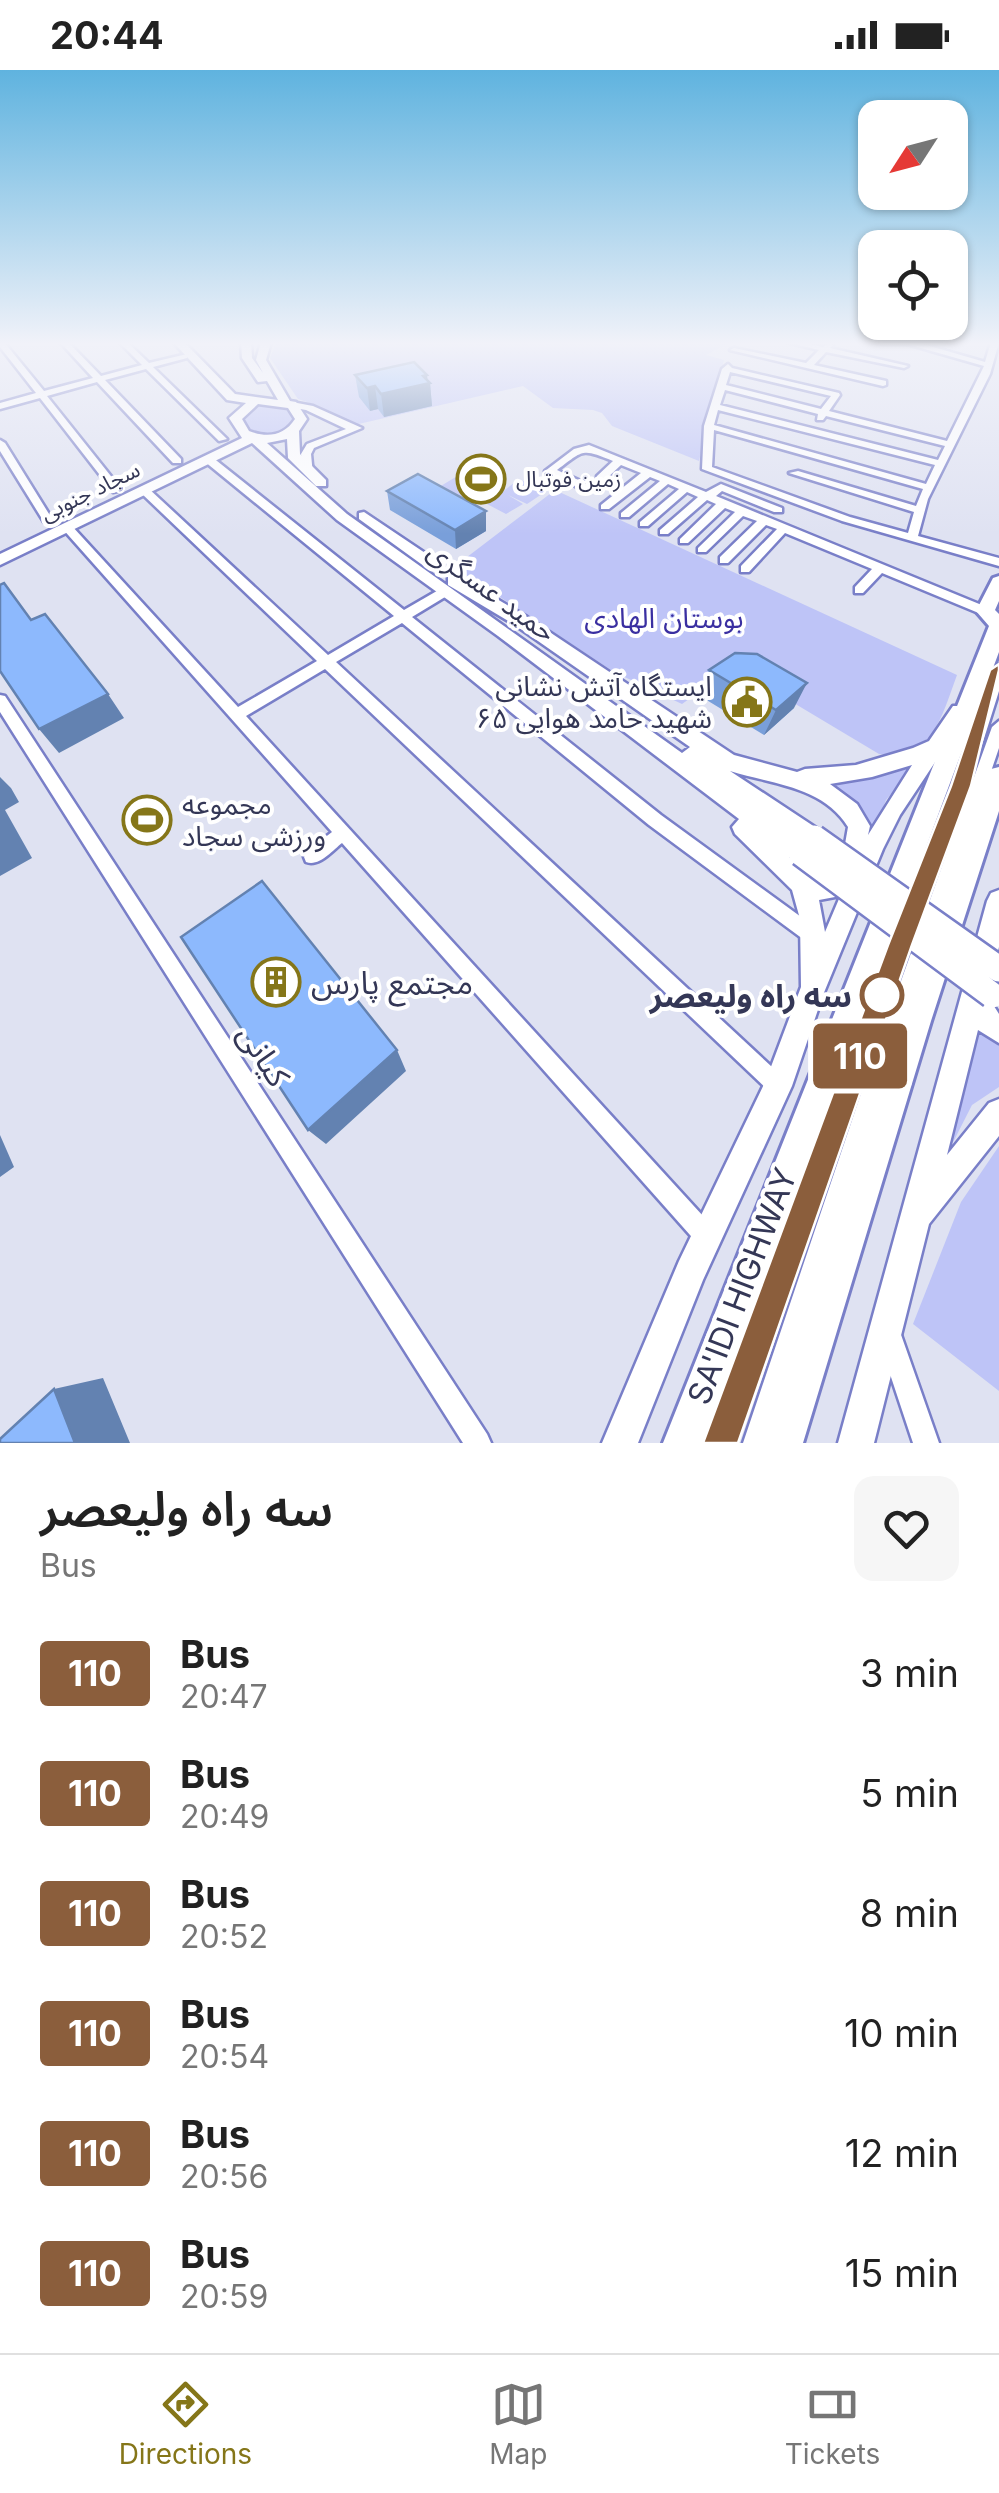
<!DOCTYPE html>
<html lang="en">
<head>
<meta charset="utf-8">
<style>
	:root { --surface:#fff; --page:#f6f6f6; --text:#222; --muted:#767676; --line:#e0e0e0; --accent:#857619 }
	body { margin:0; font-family:Inter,"Noto Sans Arabic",sans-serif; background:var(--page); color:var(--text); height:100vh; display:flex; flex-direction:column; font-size:38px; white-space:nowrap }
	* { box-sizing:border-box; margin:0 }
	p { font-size:32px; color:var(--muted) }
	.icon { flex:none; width:55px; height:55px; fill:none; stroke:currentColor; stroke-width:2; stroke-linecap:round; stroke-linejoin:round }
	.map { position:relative; height:1373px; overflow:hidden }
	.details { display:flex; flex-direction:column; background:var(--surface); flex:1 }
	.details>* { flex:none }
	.badge { padding:0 20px; border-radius:8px; font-size:35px; line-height:65px }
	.needle { width:65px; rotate:234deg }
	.fabs { position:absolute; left:858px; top:30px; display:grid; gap:20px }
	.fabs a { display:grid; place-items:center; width:110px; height:110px; border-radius:20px; background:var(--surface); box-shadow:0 2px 8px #0004; font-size:50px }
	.map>.badge { position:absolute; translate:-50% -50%; box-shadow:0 0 0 5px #fff }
	.round { display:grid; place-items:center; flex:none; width:105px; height:105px; border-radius:20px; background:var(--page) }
	.overview { display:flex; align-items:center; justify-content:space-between; height:170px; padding:0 40px }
	h1 { font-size:48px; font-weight:600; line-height:75px }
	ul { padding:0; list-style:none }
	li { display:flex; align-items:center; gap:30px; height:120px; padding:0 40px }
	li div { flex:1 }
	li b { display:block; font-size:38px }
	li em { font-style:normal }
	li .badge { min-width:110px; font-weight:700; text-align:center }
	.status { display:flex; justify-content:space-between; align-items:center; height:70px; padding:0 50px; background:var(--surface); direction:ltr }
	.status svg { height:28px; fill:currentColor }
	.menu { display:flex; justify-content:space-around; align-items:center; height:140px; border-top:2px solid var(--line); background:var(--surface); font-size:28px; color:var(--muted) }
	.menu a { display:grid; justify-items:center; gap:5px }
	.menu .active { color:var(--accent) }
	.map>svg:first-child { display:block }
	.green { fill:#bec4f7 }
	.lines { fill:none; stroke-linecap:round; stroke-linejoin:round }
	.minor-casing { stroke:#797fc8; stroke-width:5 }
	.major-casing { stroke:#797fc8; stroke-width:5 }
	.highway-casing { stroke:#797fc8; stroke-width:6 }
	.minor { fill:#fff; fill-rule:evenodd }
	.major { fill:#fff; fill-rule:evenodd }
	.highway { fill:#fff; fill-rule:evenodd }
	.major-bridge-far1-casing { stroke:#797fc8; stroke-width:25; stroke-linecap:butt }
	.major-bridge-casing { stroke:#797fc8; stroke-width:30; stroke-linecap:butt }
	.major-bridge-far1 { stroke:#fff; stroke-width:20 }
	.major-bridge { stroke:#fff; stroke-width:25 }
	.wall { fill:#799fda }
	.shaded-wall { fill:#6382b1 }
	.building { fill:#8db9fd; stroke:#6382b1; stroke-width:2.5 }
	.line { fill:#8b5e3c; stroke:#fff; stroke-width:2.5 }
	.stop-dot { fill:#fff; stroke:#8b5e3c; stroke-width:5 }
	.labels { text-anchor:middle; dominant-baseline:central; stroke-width:8; stroke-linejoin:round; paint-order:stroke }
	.far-poi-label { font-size:22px; fill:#343756; stroke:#fff; text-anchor:start }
	.far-street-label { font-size:22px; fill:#343756; stroke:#fff }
	.street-label { font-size:28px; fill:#343756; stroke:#fff }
	.park-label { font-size:28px; fill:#3a2fa1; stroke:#fff }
	.poi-label { font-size:28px; fill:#343756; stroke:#fff; text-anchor:end }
	.near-poi-label { font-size:32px; fill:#343756; stroke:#fff; text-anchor:start }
	.near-stop-label { font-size:32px; font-weight:bold; fill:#343756; stroke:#fff; text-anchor:end }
	.near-street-label { font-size:32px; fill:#343756; stroke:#fff }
</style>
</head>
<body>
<div class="status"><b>20:44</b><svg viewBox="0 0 49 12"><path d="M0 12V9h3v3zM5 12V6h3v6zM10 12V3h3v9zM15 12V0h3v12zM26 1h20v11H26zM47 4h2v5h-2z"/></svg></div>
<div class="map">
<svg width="999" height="1373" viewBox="0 0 999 1373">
	<rect width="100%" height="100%" fill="#dfe2f2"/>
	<path class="green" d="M276 272H730L706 285 724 290 699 391 612 356 602 343 593 340 553 338 523 316 350 356 321 337 298 329 270 288Z
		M258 334 289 339 295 349 291 359 271 366 243 358 241 346Z
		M472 397 504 413 475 428 466 424 451 433 431 422Z
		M519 409 545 422 527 434 508 425 523 434 506 444 487 434Z
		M555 420 957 605C942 645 932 693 879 684L747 605 721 606 682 634 614 602 454 497Z
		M918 692 886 730 871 768 865 743 827 712 873 707Z
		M981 958 999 971V1017L972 1035 942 1094Z
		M999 1076V1321L913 1254 961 1132Z"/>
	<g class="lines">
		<g class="minor-casing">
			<path id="minor" d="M0 272H4L44 321 93 308 60 272H68L101 306 142 295 119 272H127L149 293 187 284V288L153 297 227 369 219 371 146 299 105 310 181 389V393H173L97 312 47 326 122 420 113 422 40 328 0 339V333L36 323 0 277Z
				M786 272H801L823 277 829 273 833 275 830 278 908 296 904 298 826 282 814 295 886 311V315L883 316 730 280 734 278 806 293 819 280Z
				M876 272H916L985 292 991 272H999L990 304 928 429 918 466 999 488V496L842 451 702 399 704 356 722 299 728 294 732 298 839 323 840 325 829 341 947 371 984 296 907 274H880ZM730 302 831 326 821 339 726 315ZM725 320 818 344 817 350H823L826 346 945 376 938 390 720 335ZM718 340 935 395 926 414 714 355ZM714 360 923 419 916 436 798 401 789 403 914 442 908 463 850 447 712 397Z
				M292 332 313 336 362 358 314 378 311 384 313 405 304 403 301 384 307 374 346 359 306 340 289 337V333Z
				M0 370 5 373 54 452 53 454 44 452 0 381Z
				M589 375 706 422 721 414 782 438V442H774L722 421 716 426 989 538 991 541 989 544H981L882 503 863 523H855V517L872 499 785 463 749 502H741V496L777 459 766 455 728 493H720V487L757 451 743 446 706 482H698V478L735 442 725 438 688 473H680V469L716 434 707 430 668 464H660V460L698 427 687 422 648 456H640V452L679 419 668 414 629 447H621V443L660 411 650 407 609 439H601V435L641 403 621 395 605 410H597V406L613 391C581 378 584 380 557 400L589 415V419H581L545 401 574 379Z
				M204 387H212L404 540 442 518H450V524L412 547 661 745 819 860 822 866 819 872 813 875 807 872 649 755 402 553 336 592 785 1009 788 1016 785 1023 778 1026 771 1023 325 599 246 646 714 1158 718 1166 714 1174 706 1178 698 1174 342 773C332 781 319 797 306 792L304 787 306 782 332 762 61 457 67 454 71 455 238 637 317 591 140 422V418H148L328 585 394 546 204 391Z
				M999 595V621L969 716 734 1373H708L953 716 992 600Z
				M0 625 5 626 487 1364 491 1373H463L0 642Z
				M999 651V678L887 1006 769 1373H743L867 1006 992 657Z
				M890 1256 899 1259 939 1373H913L878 1268 881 1259Z"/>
		</g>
		<g class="major-casing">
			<path id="major" d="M173 272H184L235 324 278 330 267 311 258 312 242 288 241 272H251L252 288 263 303 256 290 261 272H271L266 290 290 331 296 332 307 349 299 361 300 384 326 410V416H316L288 388 287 369 267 373 347 444 682 683 690 677 515 555 448 515V507H460L527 547 734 685 797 702 805 699 856 695 913 678 929 671 953 636H967L969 641 900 745 883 779 823 925 792 1016 703 1210 638 1373H602L679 1191 766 1010 801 917 800 849 792 820 735 764 732 757 739 749 498 566 337 450 252 373 0 495V484L242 368 229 348 246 333 227 330ZM258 334 288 338 295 349C284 366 267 368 249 361L242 349ZM912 695 868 765 870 756 857 734 830 714 872 707ZM730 701C771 714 823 716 848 757L845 774 821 810 809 806 789 787 801 793 809 790 812 783 808 776 821 775 824 768 821 761ZM850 803 825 862 819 830 835 827Z
				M364 442 440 493V499H428L359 449V443Z
				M999 820V877L992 905 999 915 992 933 999 944V973L978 960 947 1085 989 1033 999 1029V1066L929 1154 874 1373H838L987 831 991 823Z"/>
		</g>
		<g class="highway-casing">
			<path id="highway" d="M999 506V531L995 540 999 544V582L703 1373H663L989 556 976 541 993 508Z
				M999 697V741L931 951 803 1373H763L901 951 987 706 991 699Z"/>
		</g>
		<use href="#minor" class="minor"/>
		<use href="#major" class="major"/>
		<use href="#highway" class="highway"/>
		<g class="major-bridge-far1-casing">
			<path id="major-bridge-far1" d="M813 768 817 771"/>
		</g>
		<g class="major-bridge-casing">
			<path id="major-bridge" d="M814 768 999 899
				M801 783 992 925"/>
		</g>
		<use href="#major-bridge-far1" class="major-bridge-far1"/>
		<use href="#major-bridge" class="major-bridge"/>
	</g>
	<path class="wall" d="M355 305 427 310 430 313 432 336 384 347 378 339 370 341 359 327Z
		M387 421 486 441V461L456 479 390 440Z
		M709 600 794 638 764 665 700 626Z"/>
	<path class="shaded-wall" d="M427 305 428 314 430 313 432 336 384 347 381 324Z
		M375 316 378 339 370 341 367 318Z
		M486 441V461L456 479 455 460Z
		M807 613 794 638 764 665 776 640Z
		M108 624 124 648 59 683 39 659Z
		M0 707 11 718 19 732 5 740 32 788 0 806Z
		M397 980 406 1001 326 1074 308 1060Z
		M0 1065 14 1097 0 1107Z
		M103 1308 130 1373H75L54 1319Z"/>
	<path class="building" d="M414 292 427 305 423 306 430 313 381 324 375 316 367 318 355 305Z
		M418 404 486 441 455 460 387 421Z
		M4 513 31 550 45 544 108 624 39 659 0 601V515Z
		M735 583 757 584 807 613 776 640 709 600Z
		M262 811 397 980 308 1060 181 867Z
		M54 1319 75 1373H0V1369Z"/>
	<linearGradient id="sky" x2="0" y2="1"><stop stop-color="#5fb3df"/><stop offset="0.59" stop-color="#f1f2f9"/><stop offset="1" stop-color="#f1f2f9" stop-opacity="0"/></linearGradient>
	<rect width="999" height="464" fill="url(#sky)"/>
	<path class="line" d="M999 594V600L971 716 912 875 738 1373H703L888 875 951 716 990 600Z"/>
	<defs>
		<g id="stadium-ring" transform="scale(2.5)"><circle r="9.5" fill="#fff" stroke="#857619" stroke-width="1.5"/><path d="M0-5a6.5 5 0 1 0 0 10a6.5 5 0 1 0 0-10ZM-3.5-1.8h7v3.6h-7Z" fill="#857619"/></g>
		<g id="civic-ring" transform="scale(2.5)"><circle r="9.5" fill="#fff" stroke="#857619" stroke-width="1.5"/><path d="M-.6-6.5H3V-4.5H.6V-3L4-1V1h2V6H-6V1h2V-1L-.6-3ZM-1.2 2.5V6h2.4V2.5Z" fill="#857619"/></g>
		<g id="building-ring" transform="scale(2.5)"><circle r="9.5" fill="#fff" stroke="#857619" stroke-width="1.5"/><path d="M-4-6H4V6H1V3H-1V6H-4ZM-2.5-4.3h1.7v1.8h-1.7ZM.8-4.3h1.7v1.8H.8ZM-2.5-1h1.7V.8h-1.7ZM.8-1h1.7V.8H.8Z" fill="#857619"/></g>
	</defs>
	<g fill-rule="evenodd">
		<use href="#stadium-ring" x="481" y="409"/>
		<use href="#civic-ring" x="747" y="632"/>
		<use href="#stadium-ring" x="147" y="750"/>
		<use href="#building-ring" x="276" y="912"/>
	</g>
	<circle class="stop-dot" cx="882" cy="925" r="20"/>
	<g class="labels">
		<g class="far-poi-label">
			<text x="516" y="409">زمین فوتبال</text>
		</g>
		<g class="far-street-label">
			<text transform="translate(90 421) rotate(-26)">سجاد جنوبی</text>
		</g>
		<g class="street-label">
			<text transform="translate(492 521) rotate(36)">حمید عسگری</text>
		</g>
		<g class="park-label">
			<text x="664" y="548">بوستان الهادی</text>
		</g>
		<g class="poi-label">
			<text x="712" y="616">ایستگاه آتش نشانی<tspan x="712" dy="32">۶۵ شهید حامد هوایی</tspan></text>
			<text x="182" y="734" text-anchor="start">مجموعه<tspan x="182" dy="32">ورزشی سجاد</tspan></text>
		</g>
		<g class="near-poi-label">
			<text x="311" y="912">مجتمع پارس</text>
		</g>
		<g class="near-stop-label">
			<text x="852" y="925">سه راه ولیعصر</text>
		</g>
		<g class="near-street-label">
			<text transform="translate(264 985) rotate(57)">کیانی</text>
			<text transform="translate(742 1216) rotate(-69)">SA'IDI HIGHWAY</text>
		</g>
	</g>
</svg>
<div class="fabs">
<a><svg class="needle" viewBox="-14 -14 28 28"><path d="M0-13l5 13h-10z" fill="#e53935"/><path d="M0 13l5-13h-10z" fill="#767676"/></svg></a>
<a><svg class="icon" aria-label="locate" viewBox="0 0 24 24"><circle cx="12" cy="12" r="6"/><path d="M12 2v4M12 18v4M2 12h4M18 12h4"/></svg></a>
</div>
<b class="badge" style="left:860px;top:986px;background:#8b5e3c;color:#fff">110</b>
</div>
<section class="details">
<div class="overview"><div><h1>سه راه ولیعصر</h1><p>Bus</p></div><a class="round"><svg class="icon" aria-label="heart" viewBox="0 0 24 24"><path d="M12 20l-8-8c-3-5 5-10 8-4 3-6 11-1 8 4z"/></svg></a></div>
<ul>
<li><span class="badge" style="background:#8b5e3c;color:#fff">110</span><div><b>Bus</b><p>20:47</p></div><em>3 min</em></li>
<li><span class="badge" style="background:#8b5e3c;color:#fff">110</span><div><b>Bus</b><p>20:49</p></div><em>5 min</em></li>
<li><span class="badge" style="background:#8b5e3c;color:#fff">110</span><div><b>Bus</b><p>20:52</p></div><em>8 min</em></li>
<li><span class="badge" style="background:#8b5e3c;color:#fff">110</span><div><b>Bus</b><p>20:54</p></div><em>10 min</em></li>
<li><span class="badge" style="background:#8b5e3c;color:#fff">110</span><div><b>Bus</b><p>20:56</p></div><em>12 min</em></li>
<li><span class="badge" style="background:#8b5e3c;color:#fff">110</span><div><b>Bus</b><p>20:59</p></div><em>15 min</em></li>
</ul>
</section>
<nav class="menu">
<a class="active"><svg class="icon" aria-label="directions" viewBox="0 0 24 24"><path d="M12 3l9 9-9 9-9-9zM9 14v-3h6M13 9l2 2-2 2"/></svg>Directions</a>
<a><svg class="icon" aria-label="map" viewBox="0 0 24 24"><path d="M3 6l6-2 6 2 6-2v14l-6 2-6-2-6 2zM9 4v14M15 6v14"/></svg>Map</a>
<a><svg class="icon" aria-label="tickets" viewBox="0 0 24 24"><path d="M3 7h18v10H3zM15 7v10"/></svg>Tickets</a>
</nav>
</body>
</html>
